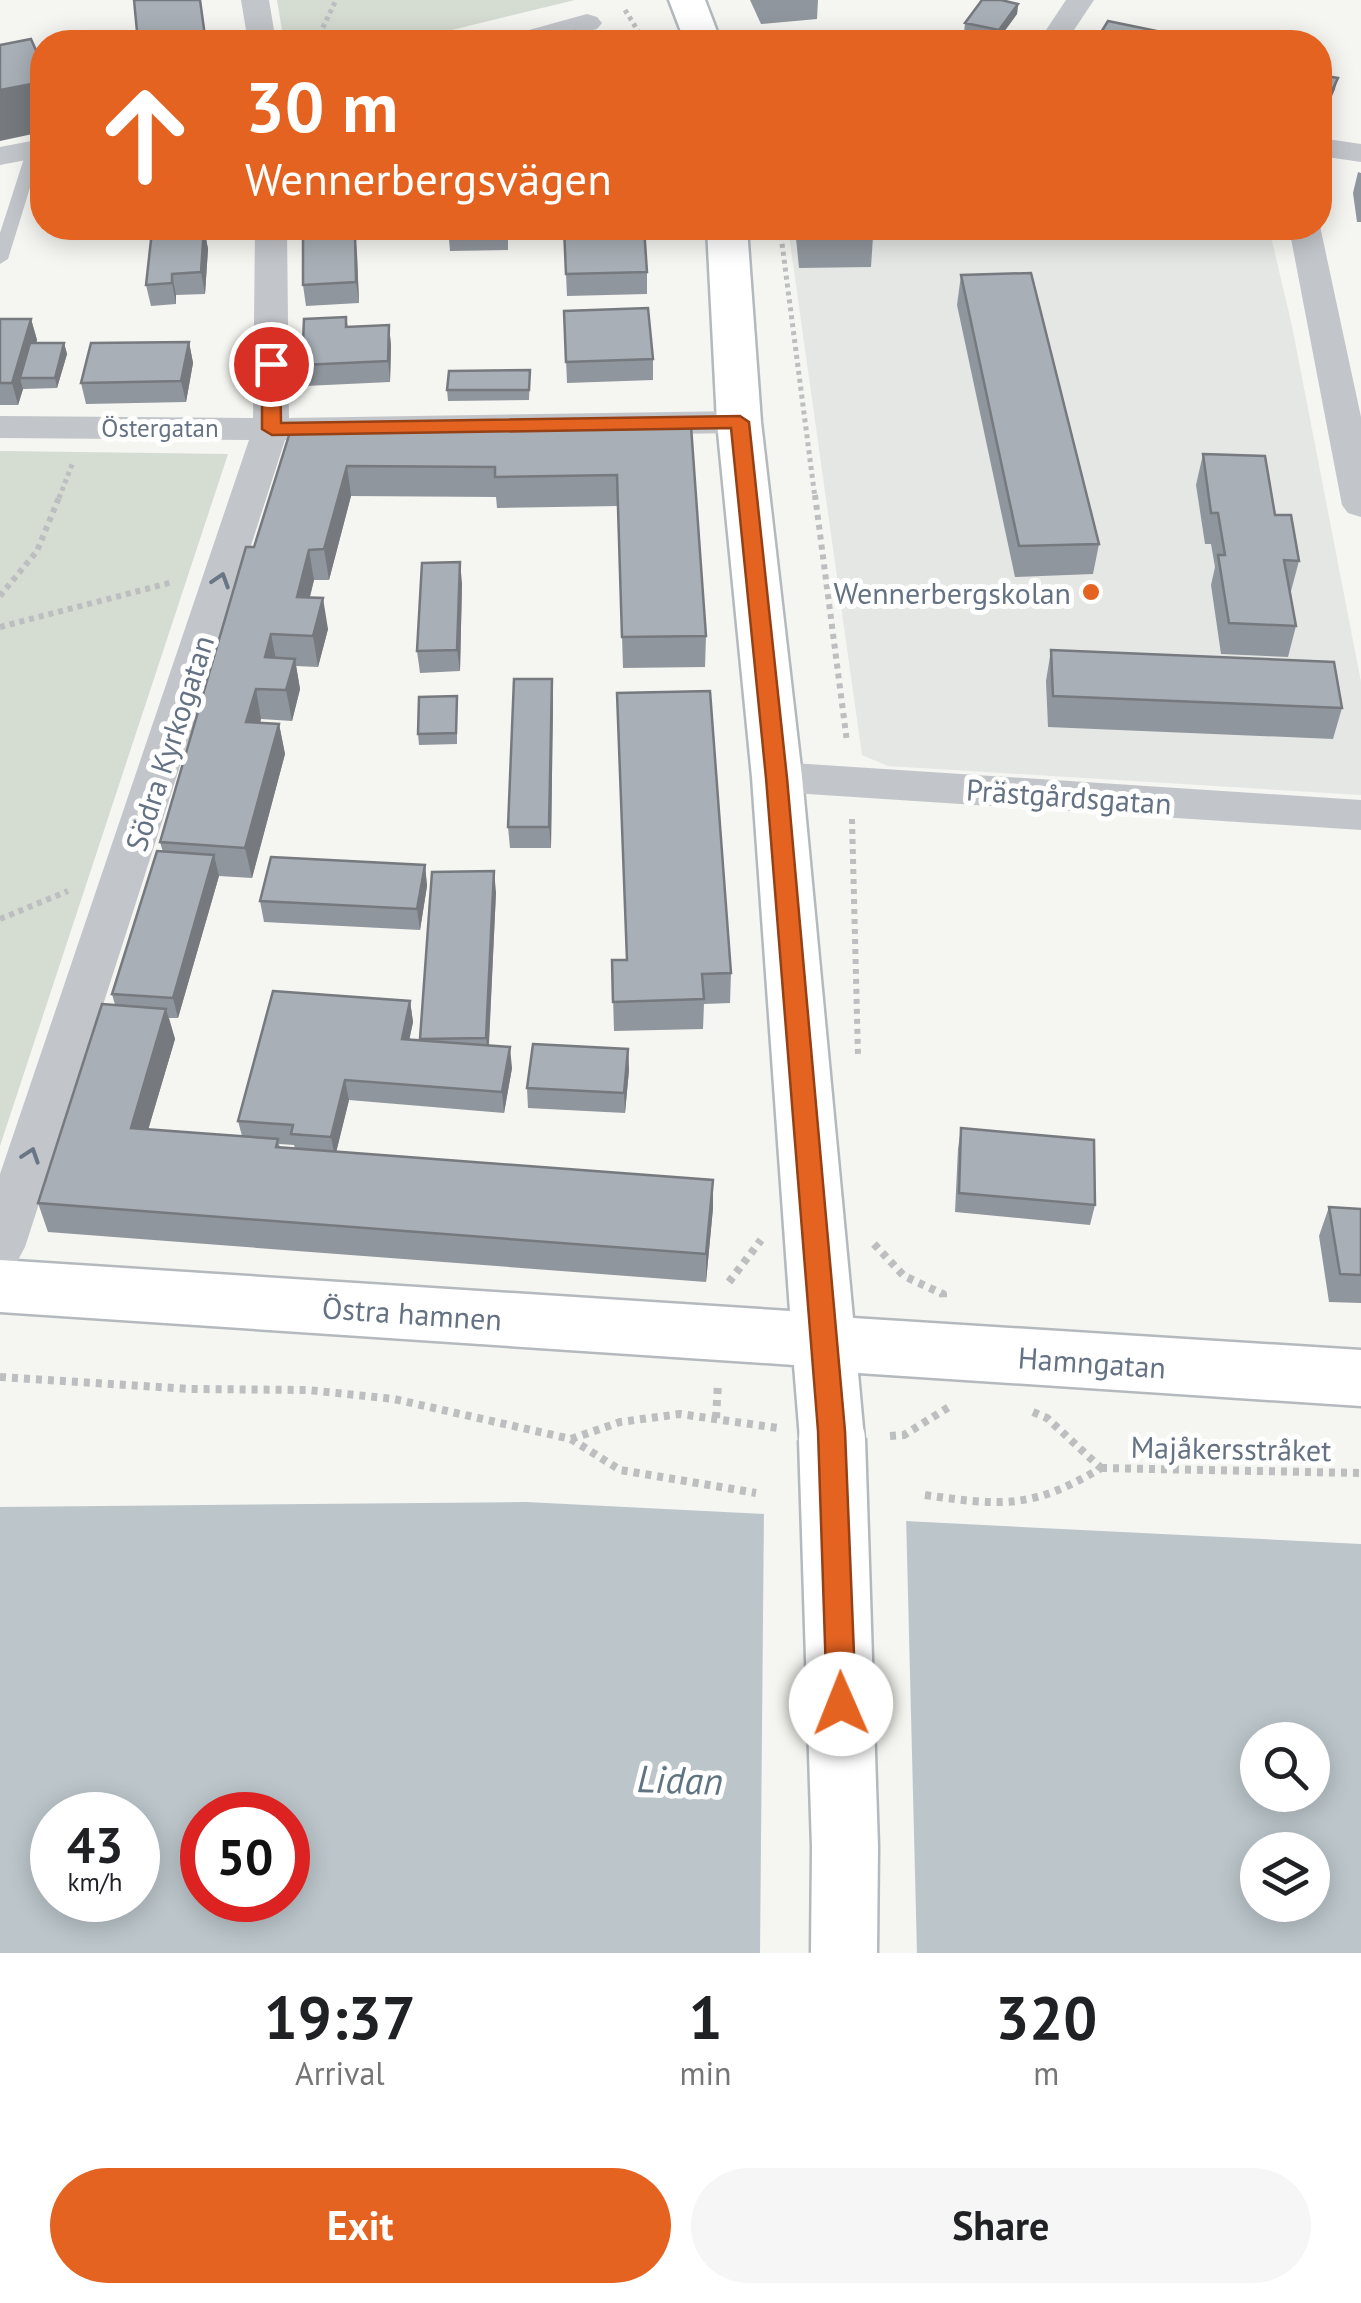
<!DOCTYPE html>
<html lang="en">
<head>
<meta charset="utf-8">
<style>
	body { margin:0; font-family:"PT Sans",sans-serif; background:#f6f6f6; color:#202124; height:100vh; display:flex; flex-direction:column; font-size:38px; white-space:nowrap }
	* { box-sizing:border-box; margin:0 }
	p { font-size:32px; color:#757577 }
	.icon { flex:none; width:55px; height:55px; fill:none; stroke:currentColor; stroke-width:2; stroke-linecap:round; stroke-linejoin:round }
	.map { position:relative; height:1953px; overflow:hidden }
	.panel { display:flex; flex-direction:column; background:#fff; flex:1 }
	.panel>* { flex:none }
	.guide { position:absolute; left:30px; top:30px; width:1302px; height:210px; border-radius:40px; box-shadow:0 5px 25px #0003; background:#e56321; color:#fff; overflow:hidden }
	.controls { position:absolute; left:1240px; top:1722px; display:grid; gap:20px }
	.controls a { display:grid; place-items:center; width:90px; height:90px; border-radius:50%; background:#fff; box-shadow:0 5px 25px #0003; font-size:50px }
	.speed { position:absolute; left:30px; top:1792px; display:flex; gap:20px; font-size:50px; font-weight:700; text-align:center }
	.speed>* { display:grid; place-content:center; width:130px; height:130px; border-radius:50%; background:#fff; box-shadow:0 5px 25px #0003; line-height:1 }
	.speed small { font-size:25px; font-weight:400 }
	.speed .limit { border:15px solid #d22; background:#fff; color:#111 }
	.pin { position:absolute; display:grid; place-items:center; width:85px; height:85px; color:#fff; margin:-42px; border:5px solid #fff; border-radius:50%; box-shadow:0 2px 10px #0007 }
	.me { position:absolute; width:110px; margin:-55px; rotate:359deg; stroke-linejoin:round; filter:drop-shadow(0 0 8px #0008) }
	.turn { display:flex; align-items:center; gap:35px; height:210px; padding:0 50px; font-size:45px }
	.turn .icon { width:130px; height:130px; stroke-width:2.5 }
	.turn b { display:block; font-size:70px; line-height:85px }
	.eta { display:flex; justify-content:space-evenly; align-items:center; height:170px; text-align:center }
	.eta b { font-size:60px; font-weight:700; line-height:70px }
	.primary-button { display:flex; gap:20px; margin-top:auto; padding:20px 50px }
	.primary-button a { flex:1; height:115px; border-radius:60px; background:#e56321; color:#fff; font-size:40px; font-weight:700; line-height:115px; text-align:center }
	.primary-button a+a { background:#f6f6f6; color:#202124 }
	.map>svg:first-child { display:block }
</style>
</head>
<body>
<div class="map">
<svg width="1361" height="1953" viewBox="0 0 1361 1953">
	<rect width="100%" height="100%" fill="#f5f5f1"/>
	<path fill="#e5e7e5" d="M788,228H1269L1292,326L1361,682V795L888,766L862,755Z"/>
	<path fill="#d5dcd2" d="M277,0H575L403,42H284Z
		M0,451L228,454L0,1146Z"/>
	<path fill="#bbc5ca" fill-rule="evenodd" d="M526,1502L1361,1544V1953H0V1507ZM1258,1740H1312V1795H1258ZM52,1815H138V1900H52ZM202,1815H288V1900H202ZM1258,1850H1312V1905H1258Z"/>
	<path fill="#f5f5f1" d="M764,1506L906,1514L917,1953H760Z"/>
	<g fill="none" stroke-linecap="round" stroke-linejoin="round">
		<defs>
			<path id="secondary" d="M669,0H705L721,42H685Z
				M707,228H747L761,422L802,777L853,1318L1361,1350V1406L858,1373L864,1439L855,1459L832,1468L809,1459L800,1439L794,1365L0,1312V1260L790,1311L752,777L717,422Z"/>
		</defs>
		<use href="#secondary" stroke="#b4b9be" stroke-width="5"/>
		<path stroke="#bcbec0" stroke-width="5" stroke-dasharray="4 4" stroke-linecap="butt" d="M625,10L645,42
			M623,34L655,33
			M316,42L336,0
			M780,228L815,498
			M59,498L73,462"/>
		<path stroke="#bcbec0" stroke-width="6" stroke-dasharray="5 5" stroke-linecap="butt" d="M815,495L847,742
			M0,596L37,551L60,495
			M0,627L173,582
			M852,819L858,1056
			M0,919L68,891"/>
		<path stroke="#bcbec0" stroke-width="8" stroke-dasharray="6 6" stroke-linecap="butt" d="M874,1244L904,1276L943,1294V1300
			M729,1282L761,1240
			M0,1377L190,1389L308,1390L394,1399L571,1439L620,1470L756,1493
			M1033,1412L1047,1418L1101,1468
			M716,1418L718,1383
			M890,1436L904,1435L949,1407
			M571,1439L620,1422L680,1414L778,1428
			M1101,1468L1361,1473
			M925,1495C1002,1506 1032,1509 1101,1468"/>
		<path fill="#c2c5c9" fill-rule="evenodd" d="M28,146L42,149L8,259L0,264V233Z"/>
		<path fill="#c2c5c9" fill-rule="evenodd" d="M241,0H269L276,42H248Z
			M1066,0H1094L1066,42H1038Z
			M587,14L597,17L602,23L597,29L549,42H502L507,36Z
			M1320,138L1361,144V162L1320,156Z
			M42,139V157L0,165V147Z
			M1320,226L1361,417V517L1348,513L1342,505L1289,228Z
			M255,228H287L289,418L739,411L752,414L757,422L752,430L739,433L285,440L25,1247L17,1262L0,1268V1174L249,440L0,438V416L253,418Z
			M777,762L1361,800V830L777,792L762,787L756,777L762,767Z"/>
		<use href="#secondary" fill="#fff" fill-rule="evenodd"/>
		<defs>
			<path id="secondary-bridge" d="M832,1439L845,1847L844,1953"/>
		</defs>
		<use href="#secondary-bridge" stroke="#b4b9be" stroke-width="71" stroke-linecap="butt"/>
		<use href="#secondary-bridge" stroke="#fff" stroke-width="66"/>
	</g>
	<path fill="#90969d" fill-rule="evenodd" d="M750,0H818L817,19L761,24Z
		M1018,4L1017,14L998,40L964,33L965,23Z
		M1320,75L1335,89L1325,112L1320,111Z
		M1358,172L1361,173V222H1357L1353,193Z
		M204,228L208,249L205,294L176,295V304L151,306L146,285Z
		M307,228H346L307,230Z
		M448,228H508V250L450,251Z
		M564,228L647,272V294L567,296Z
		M795,228H872L873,237L871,267L799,268Z
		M357,254L359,303L306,306L303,285Z
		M961,275L1099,544L1093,574L1015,577L957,305Z
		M564,311L653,359V380L567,383Z
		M346,317L348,327L389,325L391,346L390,382L305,386L302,365Z
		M0,319H31L37,340L36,343H64L67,354L57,388L23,389L18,405H0Z
		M189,342L193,363L186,402L86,404L81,383Z
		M530,370L529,400L448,401L447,390Z
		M691,426L706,636L705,667L623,668L618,506L497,508L496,497L351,496L329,580H314L310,597L328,629L318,667L296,666L300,689L292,721L261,719L260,723L279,724L285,754L252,878L219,876L178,1018H169L175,1039L148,1130L242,1136L238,1121L410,1001L413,1022L409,1040L420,1041L432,872L496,892L489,1046L512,1068L504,1113L349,1100L336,1152L713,1208L706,1282L48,1232L38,1203L115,1005L112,994L163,852L160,842L291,429ZM279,1144L294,1145L295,1149L280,1148Z
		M1203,454L1275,515L1299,561L1291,591H1290L1296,626L1288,657L1221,654L1211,585L1215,567L1211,544H1205L1196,485Z
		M462,583L460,671L420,673L417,651Z
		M1051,650L1342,708L1333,739L1048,727L1046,681Z
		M457,696V744L419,745L418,734Z
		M553,700L551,848H510L508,827Z
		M425,865L427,886L420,930L264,922L260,901Z
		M612,960L731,973L730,1003L704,1004L703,1029L614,1031Z
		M628,1049L629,1070L625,1113L528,1108L527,1088Z
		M961,1128L1095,1205L1090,1225L955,1212L958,1149Z
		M1329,1207L1361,1209V1303L1329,1302L1319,1236Z"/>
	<path fill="#767a7f" d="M200,0L207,42H144Z
		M1018,4L1017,14L998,40L999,30Z
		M1338,78L1335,89L1325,112L1327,101Z
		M42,82V132L0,141V90Z
		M204,228L208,249L205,294L201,272Z
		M355,233L357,254L359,303L356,282Z
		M172,274L176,295V304L172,283Z
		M31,319L37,340L26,378H20L23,389L18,405L12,383Z
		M389,325L391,346L390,382L388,361Z
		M189,342L193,363L186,402L181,381Z
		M64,343L67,354L57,388L55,378Z
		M347,466L351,496L329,580L324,549Z
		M309,550L314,580L302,627L297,597Z
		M460,562L462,583L460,671L457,650Z
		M323,598L328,629L318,667L313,636Z
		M271,634L277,665L265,657Z
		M295,659L300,689L292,721L286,690Z
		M552,679L553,700L551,848L549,827Z
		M256,689L261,719L252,753L246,722Z
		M279,724L285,754L252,878L245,848Z
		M214,855L219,876L178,1018L173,998Z
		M425,865L427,886L420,930L417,909Z
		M494,871L496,892L488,1058L486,1038Z
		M410,1001L413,1022L405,1060L402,1039Z
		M166,1009L175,1039L140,1157L131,1128Z
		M510,1047L512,1068L504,1113L502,1092Z
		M628,1049L629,1070L625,1113L624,1093Z
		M345,1080L349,1100L335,1157L331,1137Z
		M713,1180V1208L706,1282V1254Z"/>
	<path fill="#a8afb6" stroke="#767a7f" stroke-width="2.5" d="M134,0H200L205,36L138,42Z
		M982,0H1001L1018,4L999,30L965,23Z
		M1108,21L1210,42H1095Z
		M575,31L585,42H524Z
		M31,39L42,64V82L0,90V45Z
		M1320,75L1338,78L1327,101L1320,100Z
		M204,228L201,272L172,274V283L146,285L152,231Z
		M448,228H507L506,229L448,230Z
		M564,228H644L647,272L566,274Z
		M799,228H872L873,237L801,238Z
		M355,233L356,282L303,285V236Z
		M1031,273L1099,544L1019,546L961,275Z
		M648,308L653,359L566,362L564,311Z
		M346,317V327L389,325L388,361L302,365L304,319Z
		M0,319H31L12,383H0Z
		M189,342L181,381L81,383L91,343Z
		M30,343H64L55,378H20Z
		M530,370L529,390H447L449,371Z
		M691,426L706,636L622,637L617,475L495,477V467L347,466L324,549L309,550L297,597L323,598L313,636L271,634L265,657L295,659L286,690L256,689L246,722L279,724L245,848L160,842L246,547H254L291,429Z
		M1203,454L1265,456L1275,515H1291L1299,561L1284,560L1296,626L1229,623L1218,555H1225L1218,513H1211Z
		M460,562L457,650L417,651L422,563Z
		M1051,650L1334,662L1342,708L1053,696Z
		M514,679H552L549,827H508Z
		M710,691L731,973L702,974L704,999L613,1002L612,960H627L617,693Z
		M457,696L456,733L418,734L419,697Z
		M157,851L214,855L173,998L112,994Z
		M271,857L425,865L417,909L260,901Z
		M494,871L486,1038L420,1039L432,872Z
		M273,991L410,1001L402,1039L510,1047L502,1092L345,1080L331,1137L291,1134L293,1125L238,1121Z
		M102,1004L166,1009L131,1128L278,1139L276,1147L713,1180L706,1254L38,1203Z
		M533,1044L628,1049L624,1093L527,1088Z
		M961,1128L1094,1140L1095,1205L959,1193Z
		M1329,1207L1361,1209V1275L1340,1274Z"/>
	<defs><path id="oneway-chevron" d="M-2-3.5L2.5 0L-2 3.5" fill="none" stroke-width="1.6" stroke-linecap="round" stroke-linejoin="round" transform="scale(2.5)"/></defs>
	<g stroke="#697686">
		<use href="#oneway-chevron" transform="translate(221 580) rotate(-72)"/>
		<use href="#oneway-chevron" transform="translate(31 1155) rotate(-71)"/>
	</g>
	<path fill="#e56321" stroke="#954015" stroke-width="2.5" d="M271,358L280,364L281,423L740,416L749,422L787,778L845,1431L856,1704L851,1713L841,1717L831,1713L827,1704L818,1431L766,778L731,428L272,435L262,429V364Z"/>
	<circle fill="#e56321" stroke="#fff" stroke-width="4" cx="1091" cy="592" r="10"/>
	<g text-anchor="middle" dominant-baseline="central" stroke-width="10" stroke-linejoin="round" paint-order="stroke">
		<g font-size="25" fill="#647283" stroke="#fff">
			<text x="160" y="428">Östergatan</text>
		</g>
		<g font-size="30" fill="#647283" stroke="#fff" text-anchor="end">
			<text x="1071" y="592">Wennerbergskolan</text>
		</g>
		<g font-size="30" fill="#647283" stroke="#fff">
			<text transform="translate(169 743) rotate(-72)">Södra Kyrkogatan</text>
			<text transform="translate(1069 796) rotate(4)">Prästgårdsgatan</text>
			<text transform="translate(412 1313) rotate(4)">Östra hamnen</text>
			<text transform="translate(1092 1362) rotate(4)">Hamngatan</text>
			<text transform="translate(1231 1448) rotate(1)">Majåkersstråket</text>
		</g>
		<g font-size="38" font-style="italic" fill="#5f7480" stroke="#fff">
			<text transform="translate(680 1779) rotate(2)">Lidan</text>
		</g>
	</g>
</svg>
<div class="controls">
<a><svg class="icon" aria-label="search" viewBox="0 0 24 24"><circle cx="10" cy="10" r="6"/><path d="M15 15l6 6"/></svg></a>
<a><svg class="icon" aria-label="layers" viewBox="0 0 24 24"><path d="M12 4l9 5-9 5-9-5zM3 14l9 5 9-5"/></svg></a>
</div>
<div class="speed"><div>43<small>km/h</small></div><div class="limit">50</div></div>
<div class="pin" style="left:271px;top:364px;background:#d93025"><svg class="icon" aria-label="arrive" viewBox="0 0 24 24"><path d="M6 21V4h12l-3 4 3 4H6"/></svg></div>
<svg class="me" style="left:841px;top:1704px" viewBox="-20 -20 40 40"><circle r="19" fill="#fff"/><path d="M0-13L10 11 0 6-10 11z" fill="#e56321"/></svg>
<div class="guide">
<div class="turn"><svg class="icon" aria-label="ahead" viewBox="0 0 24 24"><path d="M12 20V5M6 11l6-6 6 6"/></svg><div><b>30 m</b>Wennerbergsvägen</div></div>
</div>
</div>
<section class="panel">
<div class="eta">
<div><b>19:37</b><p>Arrival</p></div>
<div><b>1</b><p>min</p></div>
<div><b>320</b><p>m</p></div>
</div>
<div class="primary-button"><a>Exit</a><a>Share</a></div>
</section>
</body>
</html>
